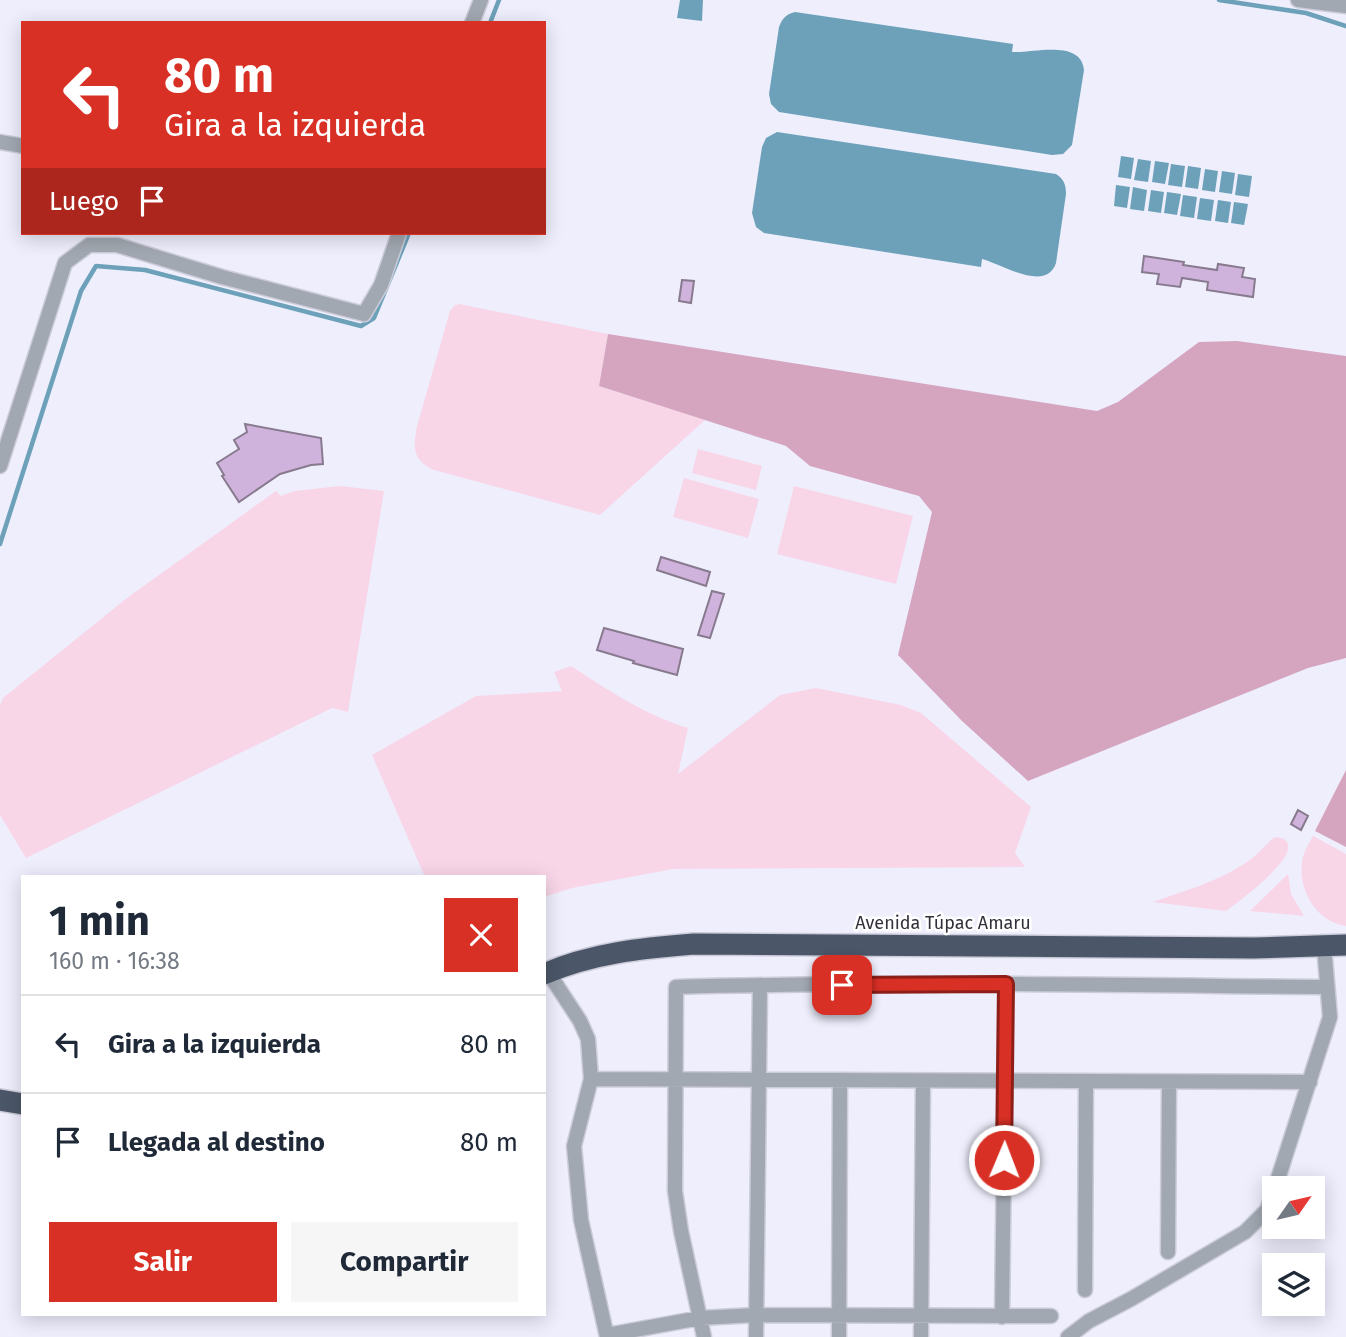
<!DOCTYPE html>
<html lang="es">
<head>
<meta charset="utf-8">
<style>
	body { margin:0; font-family:"Fira Sans",sans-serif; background:#f6f6f7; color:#1f2937; height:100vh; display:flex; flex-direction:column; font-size:26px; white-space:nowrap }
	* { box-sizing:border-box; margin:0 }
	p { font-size:23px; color:#747a83 }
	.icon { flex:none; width:38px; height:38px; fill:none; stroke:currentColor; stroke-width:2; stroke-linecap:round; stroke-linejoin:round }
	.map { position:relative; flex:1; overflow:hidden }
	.drawer { position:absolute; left:21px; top:875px; width:525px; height:441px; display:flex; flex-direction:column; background:#fff; border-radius:0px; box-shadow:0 4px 18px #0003 }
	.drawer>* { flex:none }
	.hud { position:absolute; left:21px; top:21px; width:525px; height:214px; border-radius:0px; box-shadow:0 4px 18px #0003; background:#d93025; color:#fff; overflow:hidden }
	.needle { width:46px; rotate:56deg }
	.tools { position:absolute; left:1262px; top:1176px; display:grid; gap:14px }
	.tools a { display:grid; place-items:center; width:63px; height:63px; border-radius:0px; background:#fff; box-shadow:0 4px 18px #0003; font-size:35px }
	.pin { position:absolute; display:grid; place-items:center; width:60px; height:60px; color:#fff; margin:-30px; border-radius:14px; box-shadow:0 4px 10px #0006 }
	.me { position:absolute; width:77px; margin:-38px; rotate:1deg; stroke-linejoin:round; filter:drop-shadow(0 0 5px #0008) }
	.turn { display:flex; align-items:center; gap:24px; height:147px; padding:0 28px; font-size:32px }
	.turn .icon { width:91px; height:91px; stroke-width:2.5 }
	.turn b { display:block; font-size:49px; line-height:60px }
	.then { display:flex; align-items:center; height:66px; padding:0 28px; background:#0003; gap:14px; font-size:26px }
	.round { display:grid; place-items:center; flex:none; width:74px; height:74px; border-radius:0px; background:#f6f6f7 }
	.summary { display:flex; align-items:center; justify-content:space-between; height:119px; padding:0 28px }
	h1 { font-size:42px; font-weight:700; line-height:52px }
	.action { display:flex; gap:14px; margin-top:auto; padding:14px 28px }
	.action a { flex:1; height:80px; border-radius:0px; background:#d93025; color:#fff; font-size:28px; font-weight:700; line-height:80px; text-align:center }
	.action a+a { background:#f6f6f7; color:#1f2937 }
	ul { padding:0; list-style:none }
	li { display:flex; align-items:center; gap:21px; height:98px; padding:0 28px; border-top:2px solid #e0e1e3 }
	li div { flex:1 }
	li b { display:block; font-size:26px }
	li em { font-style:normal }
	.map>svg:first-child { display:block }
</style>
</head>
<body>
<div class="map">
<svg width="1346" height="1337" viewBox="0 0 1346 1337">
	<rect width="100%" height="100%" fill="#eeeefd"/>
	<path fill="#f8d6e8" d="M459,304L608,334L599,386L705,420L600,515L434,470C412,460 413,447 417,426L450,311L455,305Z
		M698,449L762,466L756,490L692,473Z
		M684,478L759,499L748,538L673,517Z
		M340,486L384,491L348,712L332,708L26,858L0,815V705L3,698L127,598L276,491L281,496L294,491Z
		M794,486L913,516L896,584L777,554Z
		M571,666C608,690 645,715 688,728L678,774L780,695L816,688L901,705L921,713L1031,807L1015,853L1025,867L673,869L572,888L544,897V877H425L372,755L476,696L562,691L554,672Z
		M1313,836L1346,854V926C1317,922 1298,891 1302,862C1303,853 1308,845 1313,836Z
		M1277,837L1284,839C1287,842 1289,843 1288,849C1286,866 1241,900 1226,911L1153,902C1183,891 1217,882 1244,864C1255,857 1264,847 1273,838Z
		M1288,874L1291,894L1304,916L1250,911Z"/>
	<path fill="#d5a5c0" d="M608,334L1097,411L1118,402L1199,342L1237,341L1346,356V658L1308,668L1028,781L962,721L898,655L932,512L919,496L810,466L786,446L599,386Z
		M1346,770V847L1315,831Z"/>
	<path fill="#6da1b9" d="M680,0H703L702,21L677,18Z
		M795,12L1013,44L1012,52C1034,53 1081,39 1084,70L1072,145L1063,154L1052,155L779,112L771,104L769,94L779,27C782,19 786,14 795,12Z
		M777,132L1056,174C1064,179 1066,185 1066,194L1056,263C1046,293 1002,264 982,259L981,267L764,233L756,227L752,213L762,147L766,138Z
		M1121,156L1134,158L1131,179L1118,177Z
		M1138,159L1151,161L1148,182L1134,180Z
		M1155,161L1169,163L1165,184L1152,182Z
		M1171,164L1185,166L1182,187L1168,185Z
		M1188,166L1201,168L1198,189L1185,187Z
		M1205,169L1218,171L1215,192L1202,190Z
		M1222,171L1235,173L1232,194L1219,192Z
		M1238,174L1252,176L1249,197L1235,195Z
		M1116,185L1130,187L1127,208L1114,206Z
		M1133,187L1147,190L1144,211L1130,209Z
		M1151,190L1164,192L1161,213L1148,211Z
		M1167,192L1181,194L1177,215L1164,213Z
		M1183,195L1197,197L1194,218L1180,216Z
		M1200,198L1214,200L1211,221L1197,219Z
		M1218,200L1231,202L1228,223L1215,221Z
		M1234,202L1248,204L1244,225L1231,223Z"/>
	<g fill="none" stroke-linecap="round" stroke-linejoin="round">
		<path stroke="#6da1b9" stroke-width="4.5" d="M1219,0L1306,13L1346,26
			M490,23L499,0
			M0,544L81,291L96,266L145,270L361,326L374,318L409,233"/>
	</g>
	<path fill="#d0b3dd" stroke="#887a8e" stroke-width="2" d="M1144,256L1184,262L1183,265L1217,270L1218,264L1244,268L1242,277L1255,279L1253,297L1207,290L1208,282L1182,278L1180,287L1157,284L1159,274L1142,272Z
		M682,280L694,281L691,303L679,301Z
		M245,424L321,438L323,464L311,465L280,474L239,502L222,476L224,475L217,463L239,449L234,440L247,432Z
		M661,557L710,572L706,586L657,570Z
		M712,591L724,594L710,638L698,635Z
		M604,628L683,649L677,675L633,663L634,661L597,650Z
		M1298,810L1308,816L1301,830L1291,824Z"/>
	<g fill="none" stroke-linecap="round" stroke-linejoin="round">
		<defs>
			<path id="minor" d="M1298,0L1346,6
				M472,23L481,0
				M0,142L23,146
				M0,466L65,263L89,245H117L222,277L364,314L381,285L399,233
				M548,972L580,1021L588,1039L591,1079L574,1146L581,1220L607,1337
				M591,1079L1310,1082
				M1275,1188L1330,1017L1324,946
				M1168,1252L1169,1082
				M1085,1290L1086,1081
				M1002,1317L1006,984
				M607,1335L700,1318L756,1315L1051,1316
				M704,1337L681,1231L675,1191L676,987C893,981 1110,985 1327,987
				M756,1337L760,985
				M839,1337L840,1080
				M921,1337L923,1081
				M1068,1337L1089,1321L1131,1299L1245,1232L1267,1210L1274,1191"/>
			<path id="highway" d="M544,974C592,953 643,948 694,944L1254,948L1346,945
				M0,1100L23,1104"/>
		</defs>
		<use href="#minor" stroke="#ccccda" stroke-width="17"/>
		<use href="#highway" stroke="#ccccda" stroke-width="24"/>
		<use href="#minor" stroke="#a2a8b1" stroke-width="14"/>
		<use href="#highway" stroke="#4b5769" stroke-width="21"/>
	</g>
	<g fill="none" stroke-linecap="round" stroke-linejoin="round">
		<defs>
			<path id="route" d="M842,985L1006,984L1004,1160"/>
		</defs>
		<use href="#route" stroke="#8d1f18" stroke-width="18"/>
		<use href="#route" stroke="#d93025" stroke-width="12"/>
	</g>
	<g text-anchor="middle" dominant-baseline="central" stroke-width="5" stroke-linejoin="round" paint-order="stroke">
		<g font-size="18" fill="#32313b" stroke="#fff">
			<text x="943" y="923">Avenida Túpac Amaru</text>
		</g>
	</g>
</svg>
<div class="tools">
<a><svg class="needle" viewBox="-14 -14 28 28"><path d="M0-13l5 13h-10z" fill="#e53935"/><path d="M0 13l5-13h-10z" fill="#747a83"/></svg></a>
<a><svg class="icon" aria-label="layers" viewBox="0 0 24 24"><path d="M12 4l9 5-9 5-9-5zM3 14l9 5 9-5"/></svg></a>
</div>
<div class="pin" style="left:842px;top:985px;background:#d93025"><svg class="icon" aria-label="arrive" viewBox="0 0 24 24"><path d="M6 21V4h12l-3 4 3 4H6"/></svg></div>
<svg class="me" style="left:1004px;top:1160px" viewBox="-20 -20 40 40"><circle r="17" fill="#d93025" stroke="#fff" stroke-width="3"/><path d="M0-11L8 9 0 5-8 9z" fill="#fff"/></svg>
<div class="hud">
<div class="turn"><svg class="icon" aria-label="left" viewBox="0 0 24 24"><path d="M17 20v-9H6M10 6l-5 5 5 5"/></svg><div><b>80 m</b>Gira a la izquierda</div></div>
<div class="then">Luego<svg class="icon" aria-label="arrive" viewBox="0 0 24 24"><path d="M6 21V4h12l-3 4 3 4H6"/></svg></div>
</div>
<section class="drawer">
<div class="summary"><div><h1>1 min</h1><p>160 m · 16:38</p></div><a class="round" style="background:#d93025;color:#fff"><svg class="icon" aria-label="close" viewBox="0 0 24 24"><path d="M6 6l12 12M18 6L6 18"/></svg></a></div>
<ul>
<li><svg class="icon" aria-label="left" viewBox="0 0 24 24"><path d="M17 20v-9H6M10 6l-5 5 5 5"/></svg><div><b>Gira a la izquierda</b></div><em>80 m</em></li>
<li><svg class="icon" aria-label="arrive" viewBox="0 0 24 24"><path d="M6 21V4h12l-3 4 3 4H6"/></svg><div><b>Llegada al destino</b></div><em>80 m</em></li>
</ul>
<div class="action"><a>Salir</a><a>Compartir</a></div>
</section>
</div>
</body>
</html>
